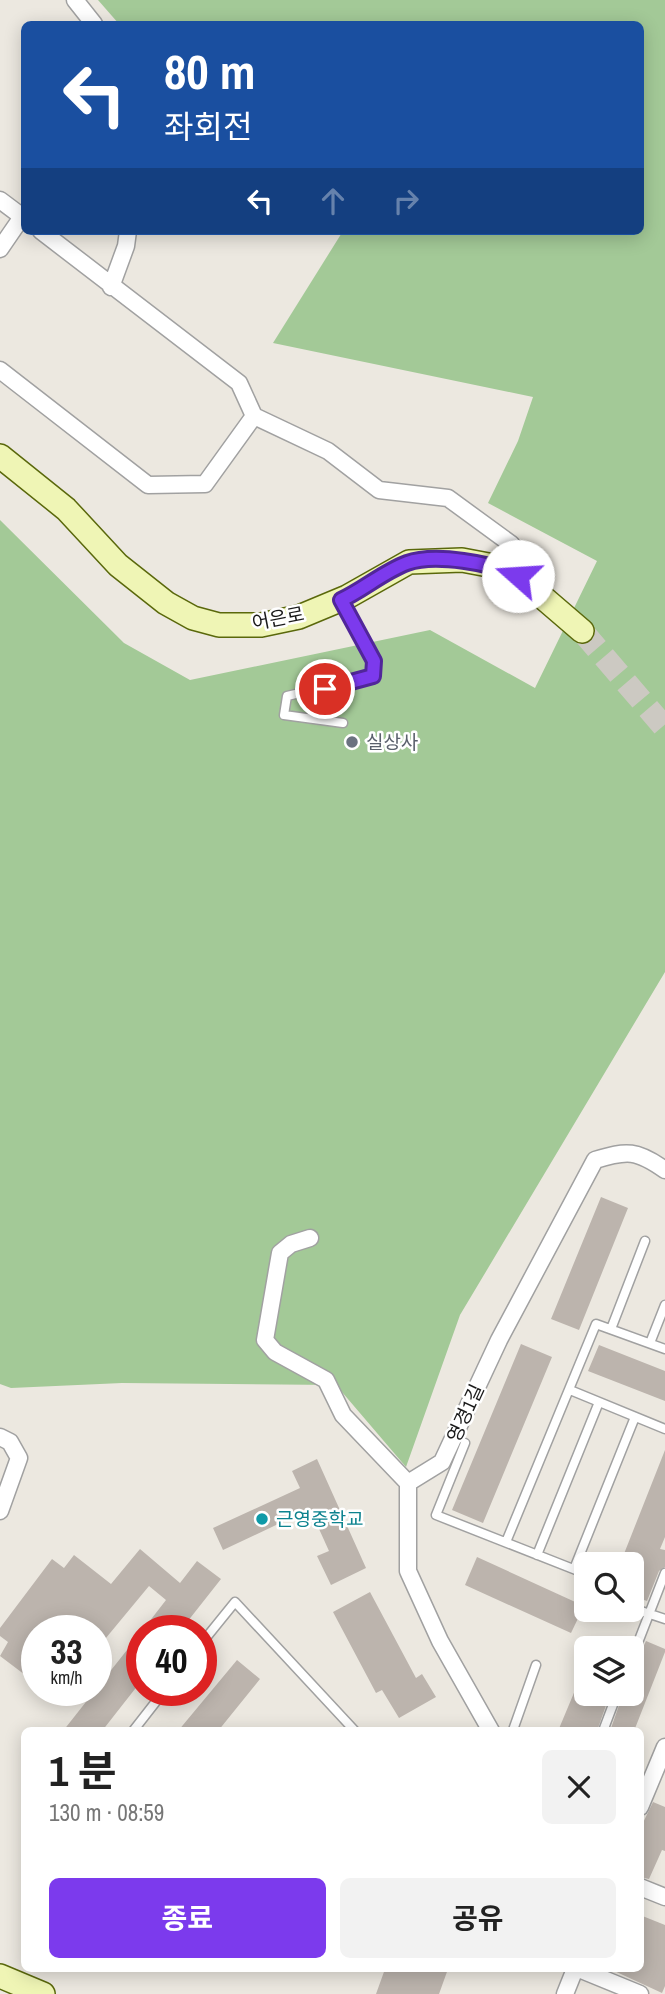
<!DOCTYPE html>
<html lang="ko">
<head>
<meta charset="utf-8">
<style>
	body { margin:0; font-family:"Archivo Narrow","Noto Sans KR",sans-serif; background:#f2f2f2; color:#222; height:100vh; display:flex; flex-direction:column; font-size:26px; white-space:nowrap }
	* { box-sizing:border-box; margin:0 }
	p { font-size:23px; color:#767676 }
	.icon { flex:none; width:38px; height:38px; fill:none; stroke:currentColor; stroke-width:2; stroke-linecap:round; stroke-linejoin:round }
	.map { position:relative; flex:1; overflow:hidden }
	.details { position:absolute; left:21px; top:1727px; width:623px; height:245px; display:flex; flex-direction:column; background:#fff; border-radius:10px; box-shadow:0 4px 18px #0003 }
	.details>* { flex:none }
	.top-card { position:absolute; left:21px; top:21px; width:623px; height:214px; border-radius:10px; box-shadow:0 4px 18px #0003; background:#1a4fa0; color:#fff; overflow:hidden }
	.controls { position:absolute; left:574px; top:1552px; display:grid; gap:14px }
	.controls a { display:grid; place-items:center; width:70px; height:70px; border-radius:10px; background:#fff; box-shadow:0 4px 18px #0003; font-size:35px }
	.speed { position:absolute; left:21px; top:1615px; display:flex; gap:14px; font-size:35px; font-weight:700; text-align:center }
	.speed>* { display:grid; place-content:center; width:91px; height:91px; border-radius:50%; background:#fff; box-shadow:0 4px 18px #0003; line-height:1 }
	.speed small { font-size:18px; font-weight:400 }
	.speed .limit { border:10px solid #d22; background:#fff; color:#111 }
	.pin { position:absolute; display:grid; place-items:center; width:60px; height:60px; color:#fff; margin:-30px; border:4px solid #fff; border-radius:50%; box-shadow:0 2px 7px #0007 }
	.me { position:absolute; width:77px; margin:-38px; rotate:289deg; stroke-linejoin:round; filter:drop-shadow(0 0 5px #0008) }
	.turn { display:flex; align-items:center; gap:24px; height:147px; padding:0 28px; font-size:32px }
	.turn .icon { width:91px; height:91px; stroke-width:2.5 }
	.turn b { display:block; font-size:49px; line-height:60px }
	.lanes { display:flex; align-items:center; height:66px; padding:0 28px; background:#0003; justify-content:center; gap:35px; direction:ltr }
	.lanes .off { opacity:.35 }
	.round { display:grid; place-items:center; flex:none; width:74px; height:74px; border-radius:10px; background:#f2f2f2 }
	.headline { display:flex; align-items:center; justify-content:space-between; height:119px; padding:0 28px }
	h1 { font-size:42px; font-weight:700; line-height:52px }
	.cta { display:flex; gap:14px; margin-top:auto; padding:14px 28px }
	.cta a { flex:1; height:80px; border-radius:10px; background:#7c3aed; color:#fff; font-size:28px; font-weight:700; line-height:80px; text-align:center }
	.cta a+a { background:#f2f2f2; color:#222 }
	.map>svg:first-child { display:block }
</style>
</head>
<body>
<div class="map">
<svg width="665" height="1994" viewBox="0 0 665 1994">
	<rect width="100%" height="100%" fill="#ece8e0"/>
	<path fill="#a3c997" d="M98,0H665V972L460,1315L406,1467L336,1385L122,1383L11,1388L0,1384V520L124,643L190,680L430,630L535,688L597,561L488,503L518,441L533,397L273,343L343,231H640V24H119Z"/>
	<path fill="#bcb4ad" d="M601,1197L628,1208L579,1330L551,1319Z
		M521,1344L552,1357L483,1523L452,1510Z
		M599,1345L665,1371V1401L588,1371Z
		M665,1450V1537L660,1549L665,1550V1567L659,1571L647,1601L632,1596V1564H620Z
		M317,1459L366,1568L331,1585L317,1556L329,1551L310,1509L223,1550L213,1528L300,1488L292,1471Z
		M140,1549L180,1583L197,1561L221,1579L180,1631H142L166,1600L149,1586L96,1650V1631H37V1684L0,1656L8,1642L0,1636V1628L52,1559L64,1568L74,1555L111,1584Z
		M477,1557L584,1606L571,1633L465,1585Z
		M370,1592L416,1678L422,1674L436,1697L399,1718L382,1690L376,1693L333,1612Z
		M142,1631V1680L102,1731H63Z
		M646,1641L665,1649V1652L634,1731H610L623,1694H632V1670Z
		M237,1660L260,1679L218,1731H178Z
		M586,1664V1694H610L597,1731H558Z
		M653,1802L665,1807V1851L662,1850L649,1879L640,1877V1829Z
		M640,1915L665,1925V1986L662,1993L610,1969H640Z
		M385,1969H448L439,1994H376Z"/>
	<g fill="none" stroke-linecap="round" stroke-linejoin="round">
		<path stroke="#ccc9c2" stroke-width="23" stroke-dasharray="23 11" stroke-linecap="butt" d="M582,631L665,728"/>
		<defs>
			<path id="lane" d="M342,603L374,661L373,676L287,696L284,715L343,723
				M611,1329L645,1241
				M650,1343L665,1305
				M570,1390L665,1429
				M465,1443L436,1515L586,1574
				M506,1542L596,1324L665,1349
				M537,1555L599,1402
				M574,1569L635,1417
				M632,1608L665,1619
				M201,1644L235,1602L355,1731
				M632,1658L665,1573
				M133,1731L165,1690
				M516,1731L513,1730L536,1665
				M603,1731L617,1694"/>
			<path id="street" d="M75,0L94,24
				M0,200L24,218
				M41,231L239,383L254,416L328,451L379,490L448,498L511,544L517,552L518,576
				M0,249L24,214
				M111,287L126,246L128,231
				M0,370L148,485L205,484L254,416
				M310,1238L291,1244L280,1253L265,1340L275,1352L326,1380L343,1415L408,1483
				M0,1437L10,1442L19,1458L0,1511
				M491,1731L440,1641L408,1571V1483L442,1462L499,1340L595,1160C627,1150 637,1150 665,1170
				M640,1807L665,1747
				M640,1887L665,1897
				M579,1969L640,1994
				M565,1994L575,1969"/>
			<path id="secondary" d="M0,456L66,509L118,565L166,603L193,618L219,625H261L299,617L347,597L409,562L462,560L499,567L518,576L582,631
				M0,1976L43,1994"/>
		</defs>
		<use href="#lane" stroke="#a1a1a1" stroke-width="11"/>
		<use href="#street" stroke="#a1a1a1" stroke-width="19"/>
		<use href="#secondary" stroke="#5a680b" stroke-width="26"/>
		<use href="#lane" stroke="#fff" stroke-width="8"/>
		<use href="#street" stroke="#fff" stroke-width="16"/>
		<use href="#secondary" stroke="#eff5b5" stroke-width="23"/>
	</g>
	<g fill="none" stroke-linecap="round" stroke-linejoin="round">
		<defs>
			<path id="route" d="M325,689L373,676L374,661L341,600C363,590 383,572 407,563C435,553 492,563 518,576"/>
		</defs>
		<use href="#route" stroke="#51269a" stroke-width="18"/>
		<use href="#route" stroke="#7c3aed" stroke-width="12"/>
	</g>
	<circle fill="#6b7280" stroke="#fff" stroke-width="2.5" cx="352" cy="742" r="7"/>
	<circle fill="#0f9aa8" stroke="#fff" stroke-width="2.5" cx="262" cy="1519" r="7"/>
	<g text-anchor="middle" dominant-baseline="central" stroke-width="5" stroke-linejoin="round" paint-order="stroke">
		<g font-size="19" fill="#1a1a1a" stroke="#fff">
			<text transform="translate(278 618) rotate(-11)">어은로</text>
			<text transform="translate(465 1413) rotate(-65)">영경1길</text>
		</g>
		<g font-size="19" fill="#5b616d" stroke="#fff" text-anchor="start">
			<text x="366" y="742">실상사</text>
		</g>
		<g font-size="19" fill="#0d838f" stroke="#fff" text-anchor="start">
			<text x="276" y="1519">근영중학교</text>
		</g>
	</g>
</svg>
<div class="controls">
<a><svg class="icon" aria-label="search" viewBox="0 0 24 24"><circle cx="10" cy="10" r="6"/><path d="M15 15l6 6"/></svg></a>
<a><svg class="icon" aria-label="layers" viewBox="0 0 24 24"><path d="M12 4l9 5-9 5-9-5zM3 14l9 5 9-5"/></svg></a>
</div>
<div class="speed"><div>33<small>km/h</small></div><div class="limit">40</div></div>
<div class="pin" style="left:325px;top:689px;background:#d93025"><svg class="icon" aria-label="arrive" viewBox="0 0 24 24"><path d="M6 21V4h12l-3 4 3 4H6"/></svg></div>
<svg class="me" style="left:518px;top:576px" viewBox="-20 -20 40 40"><circle r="19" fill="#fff"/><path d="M0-13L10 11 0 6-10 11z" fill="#7c3aed"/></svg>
<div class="top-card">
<div class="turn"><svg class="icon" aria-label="left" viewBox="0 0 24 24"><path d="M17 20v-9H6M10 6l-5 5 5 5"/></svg><div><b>80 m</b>좌회전</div></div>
<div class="lanes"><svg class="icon" aria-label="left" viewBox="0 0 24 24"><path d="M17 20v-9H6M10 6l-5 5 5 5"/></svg><svg class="icon off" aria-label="ahead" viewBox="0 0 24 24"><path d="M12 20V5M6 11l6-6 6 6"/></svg><svg class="icon off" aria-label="right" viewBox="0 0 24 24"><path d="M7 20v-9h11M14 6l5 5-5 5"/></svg></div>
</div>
<section class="details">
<div class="headline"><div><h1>1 분</h1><p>130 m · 08:59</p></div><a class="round"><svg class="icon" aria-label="close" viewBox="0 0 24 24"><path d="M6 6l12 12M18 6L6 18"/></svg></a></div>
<div class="cta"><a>종료</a><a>공유</a></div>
</section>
</div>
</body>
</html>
